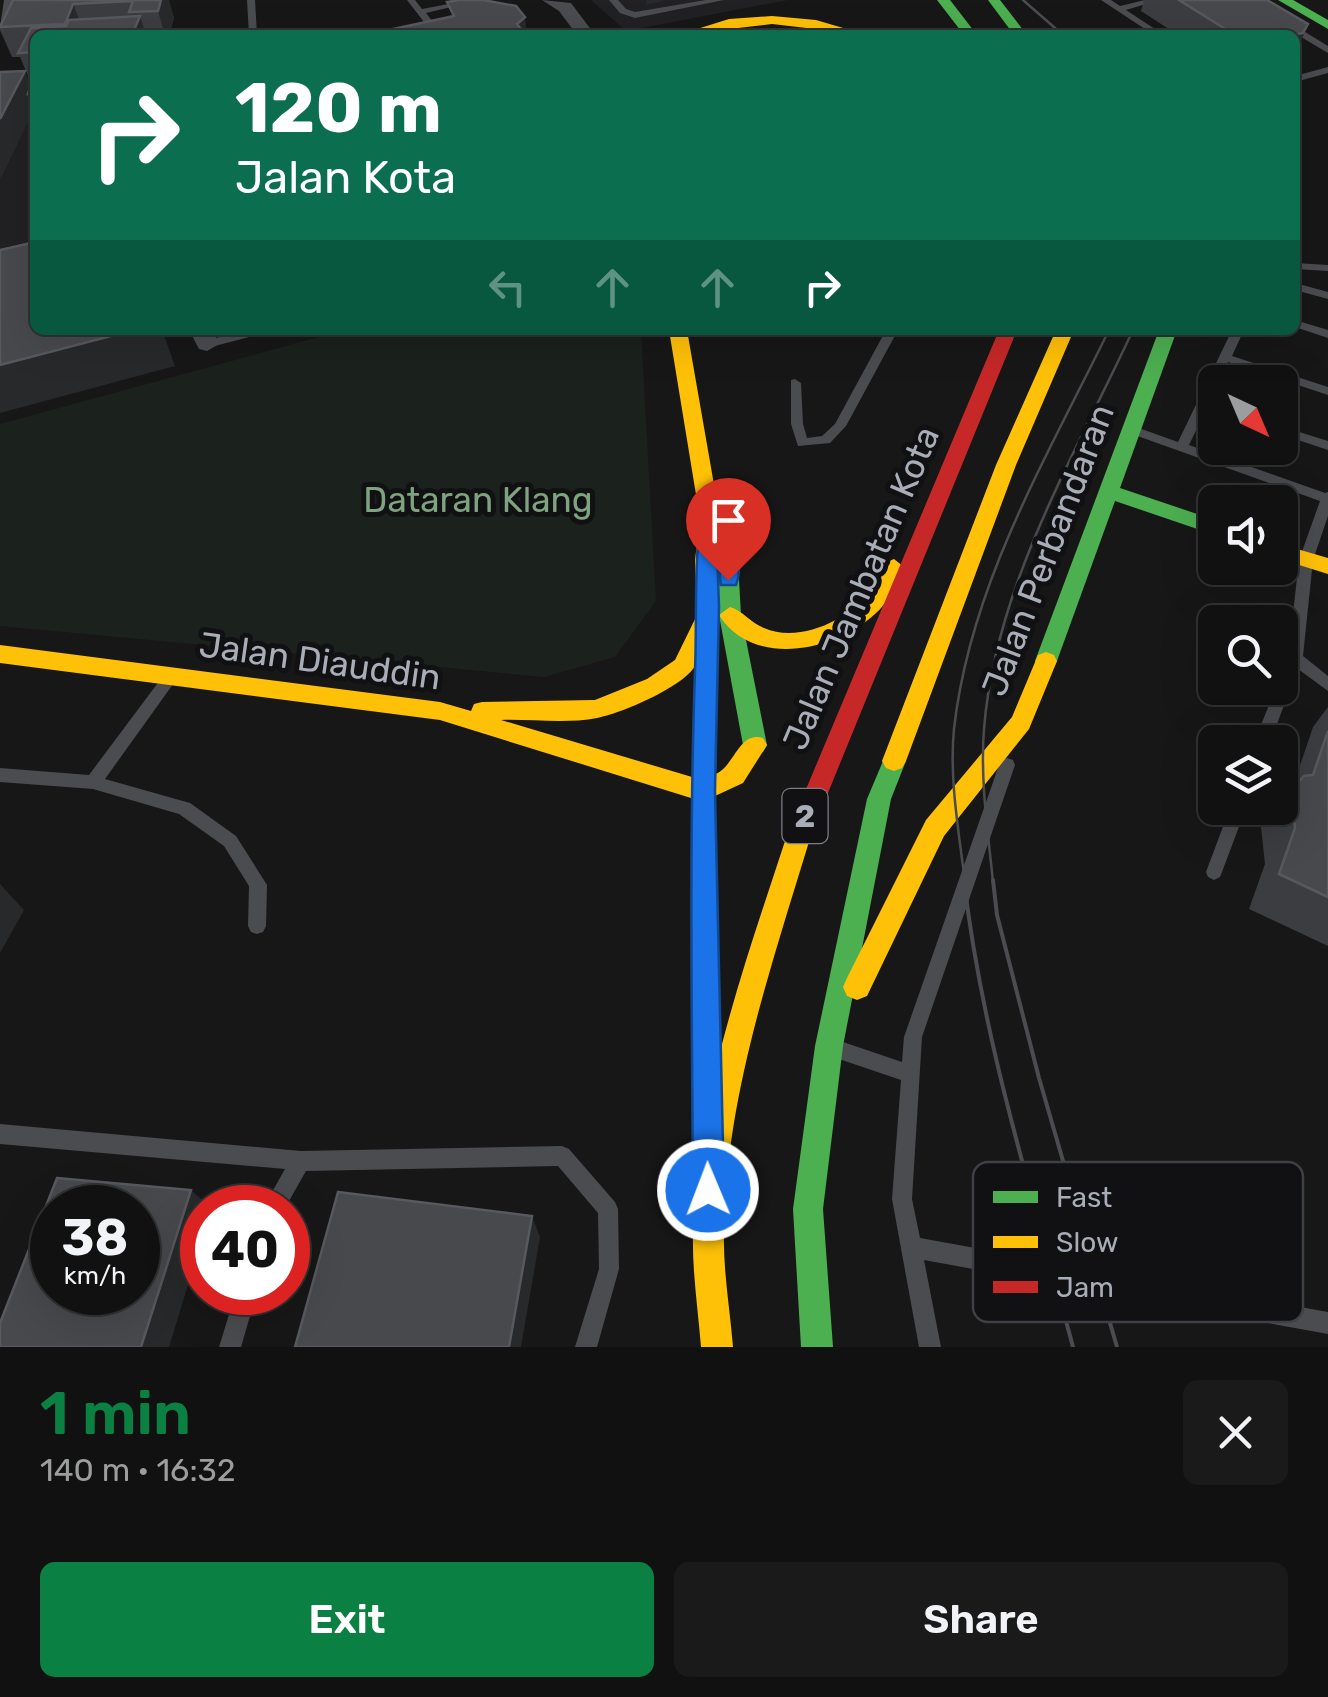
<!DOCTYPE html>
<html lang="en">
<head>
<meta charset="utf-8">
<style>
	body { margin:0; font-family:Rubik,sans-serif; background:#1a1a1a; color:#f1f3f6; height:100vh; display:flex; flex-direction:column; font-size:38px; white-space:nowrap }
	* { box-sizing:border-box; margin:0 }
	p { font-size:32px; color:#9c9d9f }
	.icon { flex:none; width:55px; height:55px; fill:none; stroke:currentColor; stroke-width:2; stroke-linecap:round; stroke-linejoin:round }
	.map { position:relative; height:1347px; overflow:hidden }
	.panel { display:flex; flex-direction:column; background:#111; flex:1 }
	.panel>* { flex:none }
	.guide { position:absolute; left:30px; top:30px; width:1270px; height:305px; border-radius:15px; box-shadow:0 10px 40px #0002,0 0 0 2px #303131; background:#0b6e4f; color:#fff; overflow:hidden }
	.needle { width:65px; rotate:136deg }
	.tools { position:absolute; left:1198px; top:365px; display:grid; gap:20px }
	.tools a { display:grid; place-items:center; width:100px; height:100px; border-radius:15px; background:#111; box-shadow:0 10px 40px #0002,0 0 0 2px #303131; font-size:50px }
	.speed { position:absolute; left:30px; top:1185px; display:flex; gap:20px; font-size:50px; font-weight:700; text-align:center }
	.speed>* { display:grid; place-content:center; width:130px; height:130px; border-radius:50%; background:#111; box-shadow:0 10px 40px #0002,0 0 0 2px #303131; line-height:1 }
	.speed small { font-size:25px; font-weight:400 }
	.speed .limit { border:15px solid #d22; background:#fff; color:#111 }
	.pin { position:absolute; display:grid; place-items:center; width:85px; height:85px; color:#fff; margin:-102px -42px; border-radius:50% 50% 50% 0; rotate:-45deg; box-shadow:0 0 10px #0007 }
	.pin .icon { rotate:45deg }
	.me { position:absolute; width:110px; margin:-55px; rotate:359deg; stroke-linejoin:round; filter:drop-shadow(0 0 8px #0008) }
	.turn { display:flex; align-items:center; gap:35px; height:210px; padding:0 40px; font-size:45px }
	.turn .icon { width:130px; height:130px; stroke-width:2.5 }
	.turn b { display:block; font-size:70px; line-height:85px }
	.lanes { display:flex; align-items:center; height:95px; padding:0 40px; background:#0003; justify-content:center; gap:50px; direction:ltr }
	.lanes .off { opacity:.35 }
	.round { display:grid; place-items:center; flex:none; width:105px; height:105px; border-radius:15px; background:#1a1a1a }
	.summary { display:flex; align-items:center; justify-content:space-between; height:170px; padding:0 40px }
	h1 { font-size:60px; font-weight:600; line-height:75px; color:#0b8043 }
	.primary-button { display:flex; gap:20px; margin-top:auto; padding:20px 40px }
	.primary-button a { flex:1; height:115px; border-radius:15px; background:#0b8043; color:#fff; font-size:40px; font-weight:600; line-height:115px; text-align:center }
	.primary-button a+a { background:#1a1a1a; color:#f1f3f6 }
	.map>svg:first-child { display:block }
</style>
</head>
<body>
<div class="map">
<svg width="1328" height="1347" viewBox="0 0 1328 1347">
	<rect width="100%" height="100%" fill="#171717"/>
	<path fill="#212124" d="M591,0H788L626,31Z
		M35,98V254L0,262V100Z"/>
	<path fill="#1b211c" d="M345,330H641L656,601L615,657L544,677L0,626V424Z"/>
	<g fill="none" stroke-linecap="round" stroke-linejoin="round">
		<path fill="#4b4c50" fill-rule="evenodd" d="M247,0H255L257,35H249Z
			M407,0H415L422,9L464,1L468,3L426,13L443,35H434Z
			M609,0H618L626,9L635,12L706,0H724L635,18L620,13Z
			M1101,0H1111L1120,6L1145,0H1159L1126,10L1164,35H1154Z
			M1286,24H1292L1328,46V53L1286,28Z
			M1328,67V73L1295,82V76Z
			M1295,263L1328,265V271L1295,269Z
			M1295,283L1328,292V299L1295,290Z
			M1295,320L1328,330V338L1295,327Z
			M250,330H270L268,332L207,348L201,344L203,341Z
			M886,330H898L846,426L830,443L798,446L791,424V380L795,379L801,383L803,424L807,438L822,436L835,424Z
			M1232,330H1244L1232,356L1328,387V395L1228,362L1219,382H1215V391L1189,445L1325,493L1328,492V516L1313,560L1303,656L1328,676V691L1298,669L1270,742H1254L1276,688H1280V677L1288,658L1299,560L1320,501L1129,433L1127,430L1133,426L1178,442Z
			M1280,426L1328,441V450L1280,434Z
			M171,670L176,672L179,676L176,680L105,779L190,803L236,836L267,885L266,926L263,932L257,934L251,932L248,926L249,886L224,846L179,814L93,789L0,782V768L89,775L166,672Z
			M1007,758L1013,760L1015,765L922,1037L912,1199L920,1238L1328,1312V1334L924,1260L941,1347H919L892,1199L901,1080L836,1058L834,1051L836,1044L843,1042L902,1062L904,1037L999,765L1001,760Z
			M1230,808H1246L1222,872L1220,877L1214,880L1208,877L1206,872Z
			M0,1124L301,1151L562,1146L569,1149L615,1202L618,1209L619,1269L597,1347H575L599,1269L598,1213L558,1166L306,1171L285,1208H263L285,1169L0,1144Z
			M236,1292H257L241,1347H219Z"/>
		<path fill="#4b4c50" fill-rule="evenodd" d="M4,0H20L6,26L0,27Z
			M542,0L571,3L595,35H577L559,11Z
			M189,330H213L219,344L207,351L199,349Z"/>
		<path fill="#4caf50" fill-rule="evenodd" d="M937,0H950L977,35H964Z
			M988,0H1000L1027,35H1014Z
			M1278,0H1293L1328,20V29Z
			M1159,330H1177L1120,488L1215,520V535L1115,501L1057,661L1054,667H1038L1035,661Z
			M710,512L717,514L737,544L741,615L767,745L763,752L755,755L747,752L743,745L719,615L717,545L700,519Z
			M894,751L902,754L906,761L891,799L843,1046L823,1209L833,1347H801L793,1209L815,1046L867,799L886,754Z
			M703,794L712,797L715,804L721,1093L717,1103L707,1107L697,1103L693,1093L691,804L694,797Z"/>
		<path fill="#ffc107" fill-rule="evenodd" d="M772,16L816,20L867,35L772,24L678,35L729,19Z
			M669,330H687L720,519L715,560L719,606L716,774C735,765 739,731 763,738L767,745L743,783L715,796L712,811L703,814L694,811L691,798L440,720L0,663V645L440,702L471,711L474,704L482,702L595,700L647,679L675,660L697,615L695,560L700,519ZM695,666L692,777L501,720C531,719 567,724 597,718C622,713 683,687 695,666Z
			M1056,330H1074L1016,465L906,761L902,768L894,771L886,768L882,761L996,465Z
			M1280,544L1328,558V574L1280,559Z
			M894,559L904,567C896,584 890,601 875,614C835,651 753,669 719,615L730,607C743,611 751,623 764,628C800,644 850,619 872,590C878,582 881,571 887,562Z
			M1046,652L1054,655L1057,661L1029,729L944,836L867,996L857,1000L847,996L843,987L847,978L926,820L1012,717L1038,655Z
			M800,821L809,824L812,832C773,961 725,1097 724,1233C723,1271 730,1309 733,1347H701C698,1309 692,1271 693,1233C696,1096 746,961 788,832L791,824Z"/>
		<path fill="#c62828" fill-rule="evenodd" d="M999,330H1017L812,832L809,840L800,843L791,840L788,832Z"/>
		<path stroke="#4b4c4f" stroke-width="2.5" d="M1023,0L1063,35
			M965,882C959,833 949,778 954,729C970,585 1047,457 1109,330
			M993,882C988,832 980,780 984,729C995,587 1074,457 1133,330"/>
		<path stroke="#4b4c4f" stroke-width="4" d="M964,880C982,1038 1032,1193 1073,1347
			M993,880L997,915L1039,1078L1117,1347"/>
	</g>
	<path fill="#3c3d40" d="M13,0L169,2L174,18L169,35H35V110L34,109L0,179L31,83L20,57H12L0,30V25Z
		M1144,0H1267L1308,24L1295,54V35H1178L1141,11Z
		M1328,707V946L1249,909L1265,864L1261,827L1277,808H1280V804L1292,789L1313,727Z"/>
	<path fill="#28292a" d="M161,0H169L174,18L169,35H165L158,11Z
		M646,0H666L646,5Z
		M73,4L85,34L69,35L65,24Z
		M140,16L146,35H132Z
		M525,17L527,35L517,24Z
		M1308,24L1295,55V35Z
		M25,71L34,93L28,94L34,109L0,179V119Z
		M134,330H162L175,366L0,413V365Z
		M227,330H256L230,337Z
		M0,884L24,910L0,953Z
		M191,1190L211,1208H202V1239L169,1347H141Z
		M532,1216L540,1237L521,1347H509Z"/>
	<path fill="#48494d" stroke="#57595e" stroke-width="2.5" fill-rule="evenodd" d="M13,0H161L158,11L129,12L133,1L73,4L65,24L0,27Z
		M460,0H483L516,6L525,17L517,24L524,33L538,35H365L454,16L447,2Z
		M1179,0H1267L1308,24L1303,33L1294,35H1235Z
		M140,16L132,35H35V52L18,53L31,28L66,26L69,20Z
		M25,71L0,119V72Z
		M35,71V93L28,94Z
		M35,242V330H134L0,365V250Z
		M1328,731V897L1279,874L1295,828L1290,791L1304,776L1313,775Z
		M57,1178L191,1190L141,1347H0V1323ZM52,1208H138V1292H52Z
		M338,1192L532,1216L509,1347H295Z"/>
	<path fill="#1a73e8" stroke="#114b97" stroke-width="2.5" d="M710,512L717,514C732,536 746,558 736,585H721L717,552L719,606L715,791L724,1190L719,1201L708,1205L698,1201L693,1190C692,1017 689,844 695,671C697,620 694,569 700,519Z"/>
	<g text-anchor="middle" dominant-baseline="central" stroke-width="10" stroke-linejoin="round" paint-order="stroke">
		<rect fill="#111113" stroke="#7b7e86" stroke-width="2.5" x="782.5" y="789" width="45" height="54" rx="8"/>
		<g font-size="32" font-weight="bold" fill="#a8adb8">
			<text x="805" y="816">2</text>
		</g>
		<g font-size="35" fill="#7fa381" stroke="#111113">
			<text x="478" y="500">Dataran Klang</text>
		</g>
		<g font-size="35" fill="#a8adb8" stroke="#111113">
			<text transform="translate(1048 550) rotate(-69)">Jalan Perbandaran</text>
			<text transform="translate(861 588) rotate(-67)">Jalan Jambatan Kota</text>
			<text transform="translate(320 661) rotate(8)">Jalan Diauddin</text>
		</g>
	</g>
	<rect x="973" y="1162" width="330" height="160" rx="15" fill="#111113" stroke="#3e4045" stroke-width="2.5"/>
	<rect x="993" y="1191" width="45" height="12" fill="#4caf50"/>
	<rect x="993" y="1236" width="45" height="12" fill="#ffc107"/>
	<rect x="993" y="1281" width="45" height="12" fill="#c62828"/>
	<g font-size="28" fill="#a8adb8">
		<text x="1056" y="1207">Fast</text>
		<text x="1056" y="1252">Slow</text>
		<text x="1056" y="1297">Jam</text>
	</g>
</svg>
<div class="tools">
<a><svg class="needle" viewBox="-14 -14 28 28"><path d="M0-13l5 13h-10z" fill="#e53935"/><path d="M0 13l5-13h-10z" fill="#9c9d9f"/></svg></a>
<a><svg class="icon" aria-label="sound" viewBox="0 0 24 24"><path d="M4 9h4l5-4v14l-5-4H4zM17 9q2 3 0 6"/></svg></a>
<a><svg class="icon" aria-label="search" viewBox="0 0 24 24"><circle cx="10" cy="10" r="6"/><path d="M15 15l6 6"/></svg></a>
<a><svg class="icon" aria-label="layers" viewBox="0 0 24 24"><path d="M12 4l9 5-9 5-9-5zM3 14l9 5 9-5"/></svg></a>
</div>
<div class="speed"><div>38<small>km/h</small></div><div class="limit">40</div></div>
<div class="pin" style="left:728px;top:580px;background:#d93025"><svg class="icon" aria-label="arrive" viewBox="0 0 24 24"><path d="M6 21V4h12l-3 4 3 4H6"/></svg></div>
<svg class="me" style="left:708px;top:1190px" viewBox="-20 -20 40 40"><circle r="17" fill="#1a73e8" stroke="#fff" stroke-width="3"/><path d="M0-11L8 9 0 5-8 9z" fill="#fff"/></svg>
<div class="guide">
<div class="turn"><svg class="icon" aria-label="right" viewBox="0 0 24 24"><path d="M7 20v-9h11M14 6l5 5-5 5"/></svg><div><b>120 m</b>Jalan Kota</div></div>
<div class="lanes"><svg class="icon off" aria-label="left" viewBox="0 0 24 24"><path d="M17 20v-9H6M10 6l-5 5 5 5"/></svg><svg class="icon off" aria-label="ahead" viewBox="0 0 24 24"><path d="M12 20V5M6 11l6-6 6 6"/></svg><svg class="icon off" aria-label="ahead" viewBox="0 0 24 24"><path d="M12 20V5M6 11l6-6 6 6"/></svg><svg class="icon" aria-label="right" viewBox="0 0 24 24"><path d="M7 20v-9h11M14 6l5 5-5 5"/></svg></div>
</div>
</div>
<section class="panel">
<div class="summary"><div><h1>1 min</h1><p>140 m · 16:32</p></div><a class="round"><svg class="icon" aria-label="close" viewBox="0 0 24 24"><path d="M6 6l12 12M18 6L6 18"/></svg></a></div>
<div class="primary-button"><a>Exit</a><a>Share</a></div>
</section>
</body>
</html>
